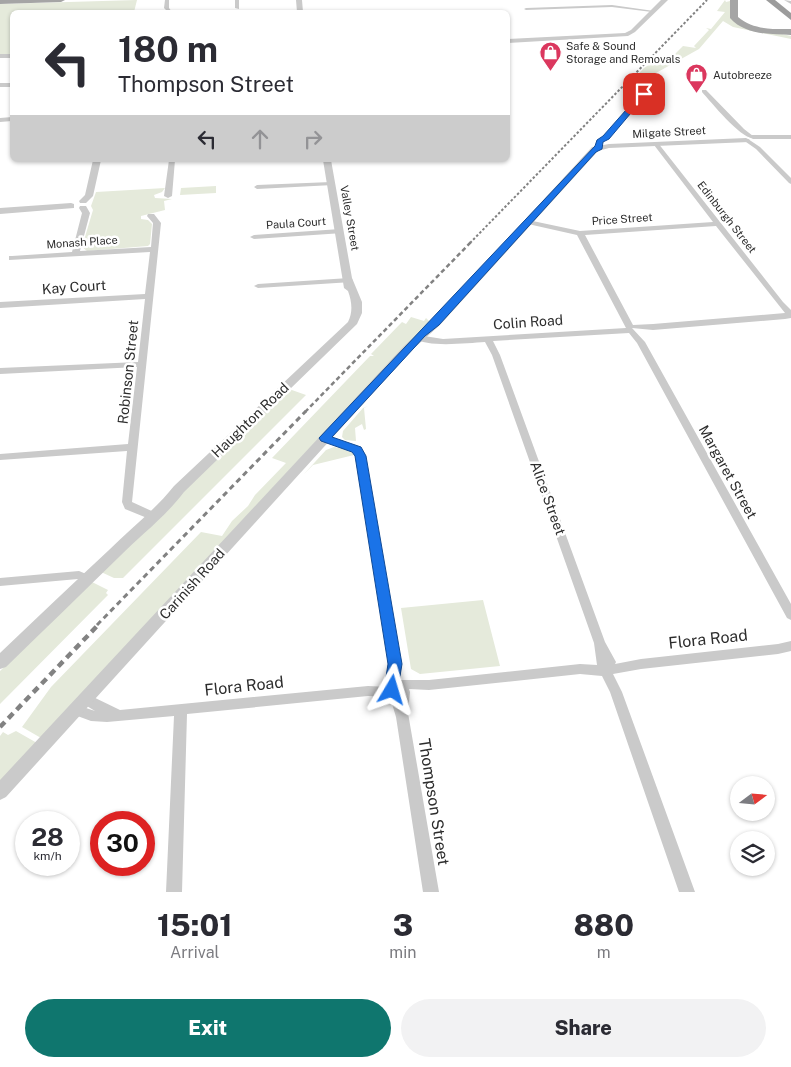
<!DOCTYPE html>
<html lang="en">
<head>
<meta charset="utf-8">
<style>
	body { margin:0; font-family:"Public Sans",sans-serif; background:#f2f2f3; color:#2b2b33; height:100vh; display:flex; flex-direction:column; font-size:19px; white-space:nowrap }
	* { box-sizing:border-box; margin:0 }
	p { font-size:16px; color:#7c7c81 }
	.icon { flex:none; width:28px; height:28px; fill:none; stroke:currentColor; stroke-width:2; stroke-linecap:round; stroke-linejoin:round }
	.map { position:relative; height:892px; overflow:hidden }
	.drawer { display:flex; flex-direction:column; background:#fff; flex:1 }
	.drawer>* { flex:none }
	.guide { position:absolute; left:10px; top:10px; width:500px; height:152px; border-radius:8px; box-shadow:0 1px 4px #0004; background:#fff; color:#2b2b33; overflow:hidden }
	.needle { width:32px; rotate:74deg }
	.tools { position:absolute; left:730px; top:776px; display:grid; gap:10px }
	.tools a { display:grid; place-items:center; width:45px; height:45px; border-radius:50%; background:#fff; box-shadow:0 1px 4px #0004; font-size:25px }
	.speed { position:absolute; left:15px; top:811px; display:flex; gap:10px; font-size:25px; font-weight:700; text-align:center }
	.speed>* { display:grid; place-content:center; width:65px; height:65px; border-radius:50%; background:#fff; box-shadow:0 1px 4px #0004; line-height:1 }
	.speed small { font-size:12px; font-weight:400 }
	.speed .limit { border:8px solid #d22; background:#fff; color:#111 }
	.pin { position:absolute; display:grid; place-items:center; width:42px; height:42px; color:#fff; margin:-21px; border-radius:10px; box-shadow:0 2px 8px #0006 }
	.me { position:absolute; width:55px; margin:-28px; rotate:7deg; stroke-linejoin:round; filter:drop-shadow(0 0 4px #0008) }
	.turn { display:flex; align-items:center; gap:18px; height:105px; padding:0 25px; font-size:22px }
	.turn .icon { width:65px; height:65px; stroke-width:2.5 }
	.turn b { display:block; font-size:35px; line-height:42px }
	.lanes { display:flex; align-items:center; height:48px; padding:0 25px; background:#0003; justify-content:center; gap:25px; direction:ltr }
	.lanes .off { opacity:.35 }
	.eta { display:flex; justify-content:space-evenly; align-items:center; height:85px; text-align:center }
	.eta b { font-size:30px; font-weight:800; line-height:35px }
	.cta { display:flex; gap:10px; margin-top:auto; padding:10px 25px }
	.cta a { flex:1; height:58px; border-radius:30px; background:#0f766e; color:#fff; font-size:20px; font-weight:800; line-height:58px; text-align:center }
	.cta a+a { background:#f2f2f3; color:#2b2b33 }
	.map>svg:first-child { display:block }
</style>
</head>
<body>
<div class="map">
<svg width="791" height="892" viewBox="0 0 791 892">
	<rect width="100%" height="100%" fill="#fff"/>
	<path fill="#e5eadb" d="M137,0L134,12H12V55H0V4Z
		M725,0L726,2L730,1V17L736,23L791,36V39L733,27L723,21L699,49L656,73L636,94L625,92L631,86L628,85L644,68L650,64L652,60L667,62L683,46L696,48L694,46L709,30L706,28L711,29L725,12L717,11Z
		M216,186V193L180,195L181,188Z
		M165,188L162,192L154,195L155,198L172,199L164,201L165,210L141,216V219L148,220L152,224L150,244L148,246L87,251L82,247L93,210L91,206L96,192Z
		M411,317L424,321L426,318L430,322L321,436L41,738L22,727L51,687L201,532L222,536L232,521L248,506L255,495L286,463L272,458L370,356H374L371,354L402,322L406,324Z
		M289,389L306,395L123,578H114L101,572L152,521Z
		M368,406L364,408L366,429L364,430L362,424L355,428L356,441L345,440L342,437L343,431L363,408Z
		M334,447L349,450L354,455L313,465L304,474L326,450Z
		M92,582L108,590L106,593L108,595L0,704V671Z
		M483,600L500,666L420,674L411,669L401,608Z
		M16,731L37,743L0,782V736L3,732L8,735Z"/>
	<g fill="none" stroke-linecap="round" stroke-linejoin="round">
		<path fill="#cacaca" fill-rule="evenodd" d="M165,0H169V8L172,12H168L164,8Z
			M235,0H239V9L235,8Z
			M784,0L791,1V4Z
			M612,5L654,11L652,12L612,7L526,10L524,9L526,8Z
			M0,54H12V58H0Z
			M0,83H12V87H0Z
			M702,90H706L744,129L753,136V138C741,139 711,102 702,92Z
			M642,94L647,95L608,138L601,144V148H597L596,142L604,136Z
			M12,117V121L0,122V118Z
			M748,139L760,147L791,178V184L789,183L756,149L746,142L745,141Z
			M656,142L658,143L783,302L791,310V318L785,319L653,330L632,328L645,342L791,604V620L787,618L637,343L629,333L493,341L500,355L605,642L616,662L615,664L641,659L778,644L791,641V651L778,654L641,669L613,674L622,692L695,892H679L610,692L602,676L580,674L429,690L409,689L410,692L408,713L439,892H423L396,717L390,697L368,696L187,714L182,892H166L174,716L107,722L91,721L72,714L70,710L72,706L77,705L95,711L82,703L81,699L82,695L87,694L120,710L368,686L389,687L387,683L389,664L355,456L352,452L321,440L320,438L321,436H329L360,448L365,456L401,664L400,680H429L580,664L597,665L594,643L492,355L485,342C467,343 427,348 414,338L418,335L443,339L626,328L577,235L528,224L524,222L528,220L580,231L713,222L654,145V143ZM716,226L785,313L653,324L633,325L585,235Z
			M169,160H175L172,196L168,198L164,196Z
			M331,182L333,183V185L257,189L254,187L257,185Z
			M80,206H86L90,213L80,251L151,247L153,223L147,216L148,214H154L161,223L132,502L156,513L157,516L156,519L152,520L125,509L122,502L127,451L0,460V454L128,444L137,367L0,374V368L138,362L145,299L0,308V302L145,294L150,252L9,260V256H12L72,252L82,213L79,208Z
			M340,229H343V233L254,239L250,237L254,235Z
			M349,278L353,280L352,282L258,288L254,286L258,284Z
			M79,571L91,576L93,579L91,582L87,583L78,579L0,586V578Z"/>
		<path fill="#cacaca" fill-rule="evenodd" d="M296,0H302L303,12H297Z
			M661,0H668L635,32L628,36L508,43V39L625,33L631,30Z
			M750,135H791V139H753L749,137Z
			M746,138L750,140L749,142L609,148L598,151L440,325L412,350L6,797L0,800V780L404,346L432,321L592,147L609,144Z
			M93,160H101L93,196L86,203H80L79,201L85,195Z
			M323,160H331L352,278L362,302V313L357,324L184,492C165,517 141,535 119,557C81,594 43,631 6,667L0,669V653C36,619 72,584 109,550C131,528 155,510 174,486L348,322C353,312 352,302 348,291L344,288Z
			M71,203L74,204V208L0,214V208Z"/>
		<path fill="#a5a5a5" fill-rule="evenodd" d="M0,0H65L61,2L0,4Z
			M730,0H738V17C753,30 773,29 791,29V35C770,34 745,35 730,18Z"/>
		<path fill="#9c9c9c" fill-rule="evenodd" d="M766,0H775L791,13V20Z"/>
		<path stroke="#828282" stroke-width="2" stroke-dasharray="2.5 2" stroke-linecap="butt" d="M470,243L707,0"/>
		<path stroke="#828282" stroke-width="2.5" stroke-dasharray="4.5 3" stroke-linecap="butt" d="M305,412L472,241"/>
		<path stroke="#828282" stroke-width="3" stroke-dasharray="5.5 4" stroke-linecap="butt" d="M97,625L306,411"/>
		<path stroke="#828282" stroke-width="4.5" stroke-dasharray="7 5" stroke-linecap="butt" d="M0,727L99,624"/>
	</g>
	<path fill="#1a73e8" stroke="#114b97" d="M641,93L647,94L609,139L603,142L602,149L596,152L439,325L425,336L332,437L361,447L366,456L402,664L397,694L392,696L386,694L384,690L388,664L355,456L352,452L321,441L319,438L595,146L597,140L603,136Z"/>
	<defs>
		<symbol id="shop-pin" viewBox="-11 -11 22 30"><path d="M0 17L-7.5 6A9.5 9.5 0 1 1 7.5 6Z" fill="#db375e" stroke="#fff"/><path d="M-5-2.5h2.3a2.7 3.5 0 0 1 5.4 0H5L5.5 6h-11ZM-1.5-2.5h3a1.5 2.3 0 0 0-3 0Z" fill="#fff"/></symbol>
	</defs>
	<g fill-rule="evenodd">
		<use href="#shop-pin" x="538" y="40" width="25" height="34"/>
		<use href="#shop-pin" x="684" y="62" width="25" height="34"/>
	</g>
	<g text-anchor="middle" dominant-baseline="central" stroke-width="5" stroke-linejoin="round" paint-order="stroke">
		<g font-size="11" fill="#2d2d2d" stroke="#fff" text-anchor="start">
			<text x="566" y="46">Safe &amp; Sound<tspan x="566" dy="13">Storage and Removals</tspan></text>
			<text x="713" y="75">Autobreeze</text>
		</g>
		<g font-size="11" fill="#2d2d2d" stroke="#fff">
			<text transform="translate(669 132) rotate(-3)">Milgate Street</text>
			<text transform="translate(727 217) rotate(52)">Edinburgh Street</text>
			<text transform="translate(350 218) rotate(80)">Valley Street</text>
			<text transform="translate(622 219) rotate(-4)">Price Street</text>
			<text transform="translate(296 223) rotate(-4)">Paula Court</text>
			<text transform="translate(82 242) rotate(-4)">Monash Place</text>
		</g>
		<g font-size="14" fill="#2d2d2d" stroke="#fff">
			<text transform="translate(74 287) rotate(-4)">Kay Court</text>
			<text transform="translate(528 322) rotate(-4)">Colin Road</text>
			<text transform="translate(128 372) rotate(-84)">Robinson Street</text>
			<text transform="translate(250 420) rotate(-44)">Haughton Road</text>
			<text transform="translate(728 472) rotate(61)">Margaret Street</text>
			<text transform="translate(548 498) rotate(70)">Alice Street</text>
			<text transform="translate(192 584) rotate(-48)">Carinish Road</text>
		</g>
		<g font-size="16" fill="#2d2d2d" stroke="#fff">
			<text transform="translate(708 639) rotate(-6)">Flora Road</text>
			<text transform="translate(244 686) rotate(-6)">Flora Road</text>
			<text transform="translate(434 802) rotate(81)">Thompson Street</text>
		</g>
	</g>
</svg>
<div class="tools">
<a><svg class="needle" viewBox="-14 -14 28 28"><path d="M0-13l5 13h-10z" fill="#e53935"/><path d="M0 13l5-13h-10z" fill="#7c7c81"/></svg></a>
<a><svg class="icon" aria-label="layers" viewBox="0 0 24 24"><path d="M12 4l9 5-9 5-9-5zM3 14l9 5 9-5"/></svg></a>
</div>
<div class="speed"><div>28<small>km/h</small></div><div class="limit">30</div></div>
<div class="pin" style="left:644px;top:94px;background:#d93025"><svg class="icon" aria-label="arrive" viewBox="0 0 24 24"><path d="M6 21V4h12l-3 4 3 4H6"/></svg></div>
<svg class="me" style="left:392px;top:690px" viewBox="-20 -20 40 40"><path d="M0-17L14 15 0 8-14 15z" fill="#1a73e8" stroke="#fff" stroke-width="4"/></svg>
<div class="guide">
<div class="turn"><svg class="icon" aria-label="left" viewBox="0 0 24 24"><path d="M17 20v-9H6M10 6l-5 5 5 5"/></svg><div><b>180 m</b>Thompson Street</div></div>
<div class="lanes"><svg class="icon" aria-label="left" viewBox="0 0 24 24"><path d="M17 20v-9H6M10 6l-5 5 5 5"/></svg><svg class="icon off" aria-label="ahead" viewBox="0 0 24 24"><path d="M12 20V5M6 11l6-6 6 6"/></svg><svg class="icon off" aria-label="right" viewBox="0 0 24 24"><path d="M7 20v-9h11M14 6l5 5-5 5"/></svg></div>
</div>
</div>
<section class="drawer">
<div class="eta">
<div><b>15:01</b><p>Arrival</p></div>
<div><b>3</b><p>min</p></div>
<div><b>880</b><p>m</p></div>
</div>
<div class="cta"><a>Exit</a><a>Share</a></div>
</section>
</body>
</html>
